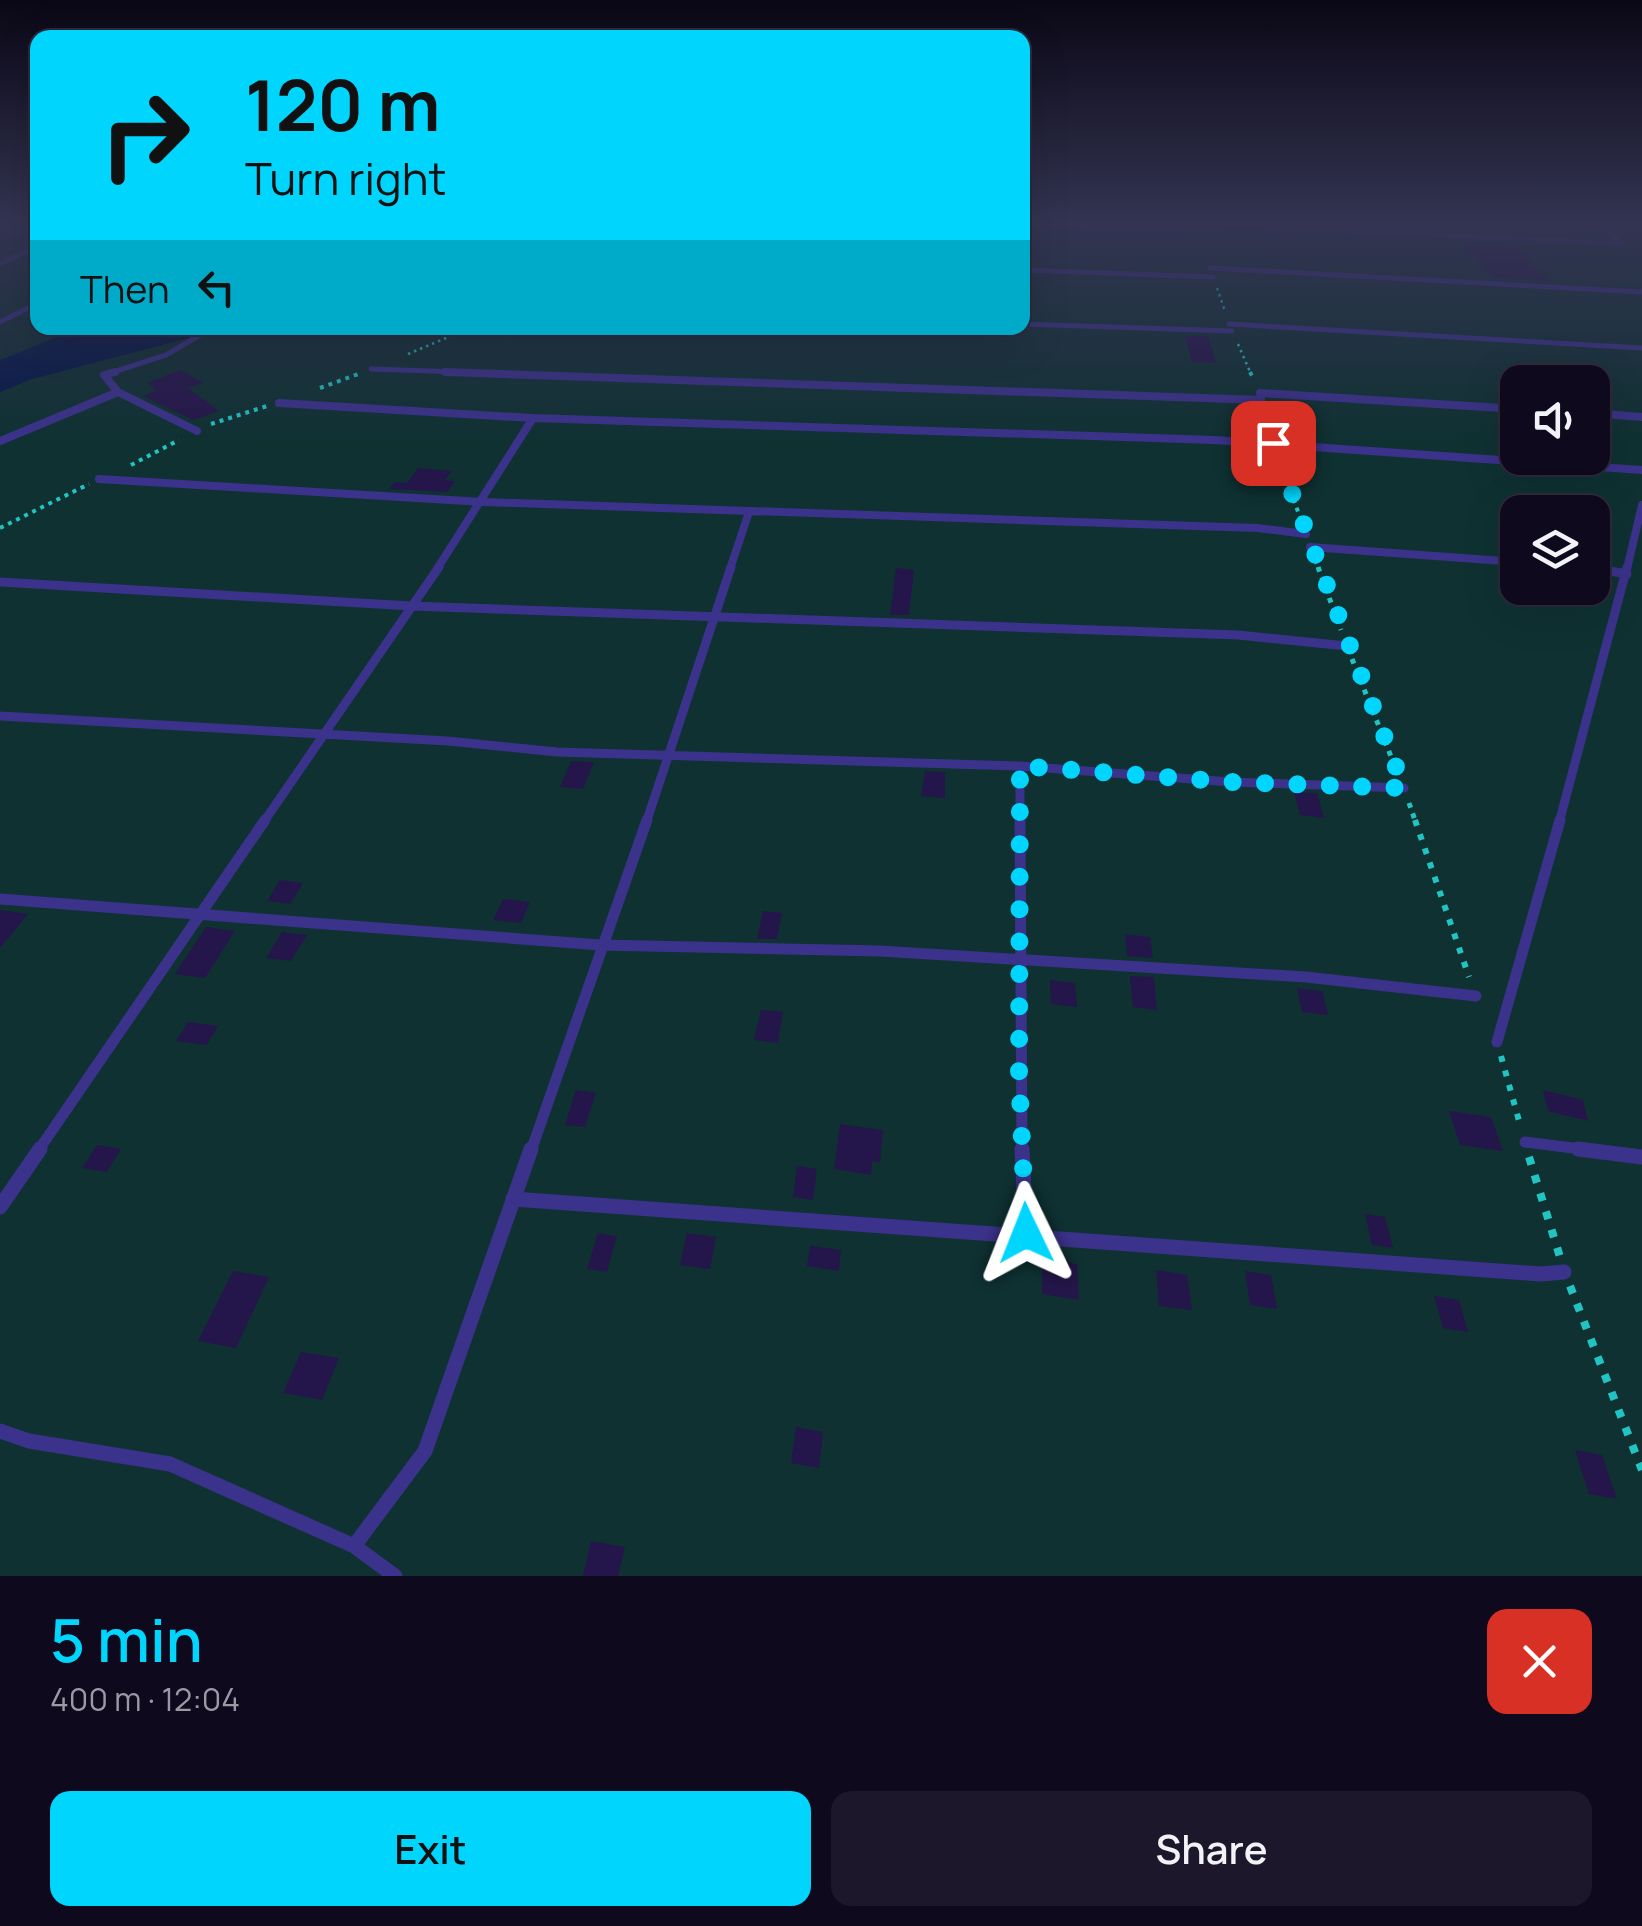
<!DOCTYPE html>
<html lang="en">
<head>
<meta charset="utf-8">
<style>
	body { margin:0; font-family:Manrope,sans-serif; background:#1c172a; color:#f1f3f6; height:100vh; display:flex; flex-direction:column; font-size:38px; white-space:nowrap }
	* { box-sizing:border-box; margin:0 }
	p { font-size:32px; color:#9b9aa4 }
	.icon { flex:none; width:55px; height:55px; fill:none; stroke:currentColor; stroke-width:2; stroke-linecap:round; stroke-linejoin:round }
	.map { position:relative; height:1576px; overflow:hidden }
	.side { display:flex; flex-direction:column; background:#0e091d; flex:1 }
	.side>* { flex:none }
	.hud { position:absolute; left:30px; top:30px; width:1000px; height:305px; border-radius:20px; box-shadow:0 10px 40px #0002,0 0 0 2px #2e2a3b; background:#00d6fd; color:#111; overflow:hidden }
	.controls { position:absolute; left:1500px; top:365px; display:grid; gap:20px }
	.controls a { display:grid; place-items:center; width:110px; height:110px; border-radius:20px; background:#0e091d; box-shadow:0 10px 40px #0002,0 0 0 2px #2e2a3b; font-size:50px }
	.pin { position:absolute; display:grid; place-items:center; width:85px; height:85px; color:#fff; margin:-42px; border-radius:20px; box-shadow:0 5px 15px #0006 }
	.me { position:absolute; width:110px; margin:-55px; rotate:358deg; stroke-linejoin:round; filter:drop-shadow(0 0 8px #0008) }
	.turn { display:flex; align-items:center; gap:35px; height:210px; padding:0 50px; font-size:45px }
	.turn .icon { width:130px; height:130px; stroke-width:2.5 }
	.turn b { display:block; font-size:70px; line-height:85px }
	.then { display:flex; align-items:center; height:95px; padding:0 50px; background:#0003; gap:20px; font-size:38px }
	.round { display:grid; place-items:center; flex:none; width:105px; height:105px; border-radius:20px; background:#1c172a }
	.summary { display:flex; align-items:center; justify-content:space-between; height:170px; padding:0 50px }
	h1 { font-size:60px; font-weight:600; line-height:75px; color:#00d6fd }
	.cta { display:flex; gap:20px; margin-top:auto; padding:20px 50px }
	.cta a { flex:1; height:115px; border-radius:20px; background:#00d6fd; color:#111; font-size:40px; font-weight:600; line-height:115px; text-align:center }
	.cta a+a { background:#1c172a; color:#f1f3f6 }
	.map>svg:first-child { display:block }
</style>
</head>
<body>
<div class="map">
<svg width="1642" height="1576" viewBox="0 0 1642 1576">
	<rect width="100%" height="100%" fill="#120c27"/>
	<path fill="#0f3132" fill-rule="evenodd" d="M0,222H37L38,328H1022L1023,222H1642V1576H0ZM1518,382H1592V458H1518ZM1518,512H1592V588H1518Z"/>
	<path fill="#041948" d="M80,328H197L189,338L32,379L0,392V360Z"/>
	<path fill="#24164a" d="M1462,242L1515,245L1548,281L1493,277Z
		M1185,336H1208L1216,363L1192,362Z
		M180,370L204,383L188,388L219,411L193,420L143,396L156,391L147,383Z
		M418,468L452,471L445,480L455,481L447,492L389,489L395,482L407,483Z
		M896,568L914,570L909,615H890Z
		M571,761L594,762L583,789L560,787Z
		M925,771L945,772V798L921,796Z
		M1294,792L1317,793L1324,818L1300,815Z
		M280,880L303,883L290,904L267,901Z
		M503,899L530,902L521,923L493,920Z
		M0,910L28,914L0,948Z
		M763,911L782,913L777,939H757Z
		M206,927L235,931L205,978L175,974Z
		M282,932L307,935L291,961L266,958Z
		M1125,934L1150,937L1153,958L1127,956Z
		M1130,976L1154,977L1157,1010L1133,1007Z
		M1050,980L1075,983L1077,1007L1051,1004Z
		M1297,988L1322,991L1328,1015L1302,1012Z
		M761,1010L783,1012L778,1043L754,1040Z
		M188,1022L218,1026L207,1045L176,1041Z
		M576,1090L596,1093L585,1127L565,1125Z
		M1543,1090L1583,1100L1588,1121L1548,1111Z
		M1449,1111L1491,1117L1503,1151L1460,1145Z
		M840,1124L883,1130L880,1162L872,1161L871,1175L834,1169Z
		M97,1145L121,1149L107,1172L82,1168Z
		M797,1166L817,1169L813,1200L793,1197Z
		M1365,1214L1385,1217L1393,1248L1372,1245Z
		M598,1233L617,1236L607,1272L587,1269Z
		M687,1233L716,1237L710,1269L680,1265Z
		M810,1246L841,1250L839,1271L807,1266Z
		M1042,1258L1077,1264L1079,1300L1042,1294Z
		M1156,1270L1187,1275L1192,1310L1159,1306Z
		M233,1271L269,1277L236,1348L198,1341Z
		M1245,1271L1271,1275L1277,1309L1250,1305Z
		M1434,1296L1459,1300L1468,1332L1443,1328Z
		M301,1352L339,1358L322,1400L283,1393Z
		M796,1427L823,1432L819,1468L791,1463Z
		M1575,1450L1602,1455L1617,1499L1589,1494Z
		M591,1541L625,1547L618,1576H583Z"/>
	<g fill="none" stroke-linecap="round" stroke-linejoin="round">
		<path stroke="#22c4c3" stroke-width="2.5" stroke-dasharray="2.5 4" stroke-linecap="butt" d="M1217,288L1225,311
			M1238,344L1251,374
			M408,354L470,328"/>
		<path stroke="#22c4c3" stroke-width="4" stroke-dasharray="4 5" stroke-linecap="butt" d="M1250,372L1254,380
			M320,388L361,373
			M211,424L267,406
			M1278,457L1300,517
			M131,465L179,440
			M0,528L89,484
			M1315,560L1319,569"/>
		<path stroke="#22c4c3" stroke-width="5" stroke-dasharray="5 6" stroke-linecap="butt" d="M1318,567L1341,630
			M1352,659L1398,774
			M1409,803L1416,823"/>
		<path stroke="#22c4c3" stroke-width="6" stroke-dasharray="6 9" stroke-linecap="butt" d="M1415,820L1469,977
			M1501,1056L1521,1128"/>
		<path stroke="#22c4c3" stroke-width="8" stroke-dasharray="8 11" stroke-linecap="butt" d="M1529,1157L1560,1257
			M1570,1286L1642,1470"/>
		<path stroke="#3b328b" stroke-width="5" d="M1195,223L1622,244L1597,222
			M1022,225L1195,229
			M0,230L38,232
			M0,264L38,246
			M1210,268L1642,292
			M1022,270L1213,277
			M0,322L38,303
			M1022,324L1232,331
			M1229,324L1642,348
			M371,369L517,374
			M107,374L166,355L202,334L204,328"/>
		<path stroke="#3b328b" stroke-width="8" d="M115,372L104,375L118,392L197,431
			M445,372L1261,400
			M1260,393L1518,409
			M279,403L533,418L1214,440L1642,470
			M1592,413L1642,417
			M0,441L118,392
			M99,479L483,502L1257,528L1306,534
			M1310,547L1518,562
			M1592,568L1600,569
			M437,569L533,418
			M730,569L749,512
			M1627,569L1642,505"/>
		<path stroke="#3b328b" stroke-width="9" d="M1592,568L1627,574
			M0,582L411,606L1238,635L1347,646
			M0,716L448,741L557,752L1020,766L1231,782L1404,788
			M263,823L439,567
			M646,823L731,567
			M1020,823V766
			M1559,823L1627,567"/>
		<path stroke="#3b328b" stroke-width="11" d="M1020,820L1022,1151
			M0,899L600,945L880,951L1306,977L1476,996
			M1497,1042L1560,820
			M1525,1142L1597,1151
			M38,1151L265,820
			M531,1151L647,820"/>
		<path stroke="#3b328b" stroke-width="15" d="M1022,1149L1026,1233
			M1578,1149L1642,1157
			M513,1199L1541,1274L1564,1272
			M0,1207L40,1149
			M0,1431L29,1441L170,1464L354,1546L395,1576
			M354,1546L425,1451L531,1149"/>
	</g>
	<linearGradient id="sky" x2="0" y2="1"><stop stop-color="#0a0715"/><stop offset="0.5" stop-color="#333452"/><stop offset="1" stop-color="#333452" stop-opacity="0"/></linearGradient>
	<rect width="1642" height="443" fill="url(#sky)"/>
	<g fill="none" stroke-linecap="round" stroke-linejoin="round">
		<path stroke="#00d6fd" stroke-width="18" stroke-dasharray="0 32.4" d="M1026,1233L1019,1073L1020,766L1231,782L1404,788L1273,443"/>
	</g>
</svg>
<div class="controls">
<a><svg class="icon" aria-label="sound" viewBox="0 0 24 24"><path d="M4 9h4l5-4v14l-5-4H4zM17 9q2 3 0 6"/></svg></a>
<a><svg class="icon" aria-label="layers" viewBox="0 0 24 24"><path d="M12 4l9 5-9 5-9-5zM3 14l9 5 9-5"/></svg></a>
</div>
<div class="pin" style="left:1273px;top:443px;background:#d93025"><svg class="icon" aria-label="arrive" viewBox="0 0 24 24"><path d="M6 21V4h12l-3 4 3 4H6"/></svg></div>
<svg class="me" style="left:1026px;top:1233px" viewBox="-20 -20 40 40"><path d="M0-17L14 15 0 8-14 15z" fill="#00d6fd" stroke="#fff" stroke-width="4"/></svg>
<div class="hud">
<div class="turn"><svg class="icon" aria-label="right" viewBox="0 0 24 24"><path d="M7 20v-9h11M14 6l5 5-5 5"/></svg><div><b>120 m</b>Turn right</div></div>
<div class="then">Then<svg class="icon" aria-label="left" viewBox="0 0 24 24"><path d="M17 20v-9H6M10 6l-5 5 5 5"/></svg></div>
</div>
</div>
<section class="side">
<div class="summary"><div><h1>5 min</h1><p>400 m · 12:04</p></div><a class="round" style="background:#d93025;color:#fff"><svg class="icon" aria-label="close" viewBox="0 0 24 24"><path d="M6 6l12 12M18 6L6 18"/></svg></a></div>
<div class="cta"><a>Exit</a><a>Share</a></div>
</section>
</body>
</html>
